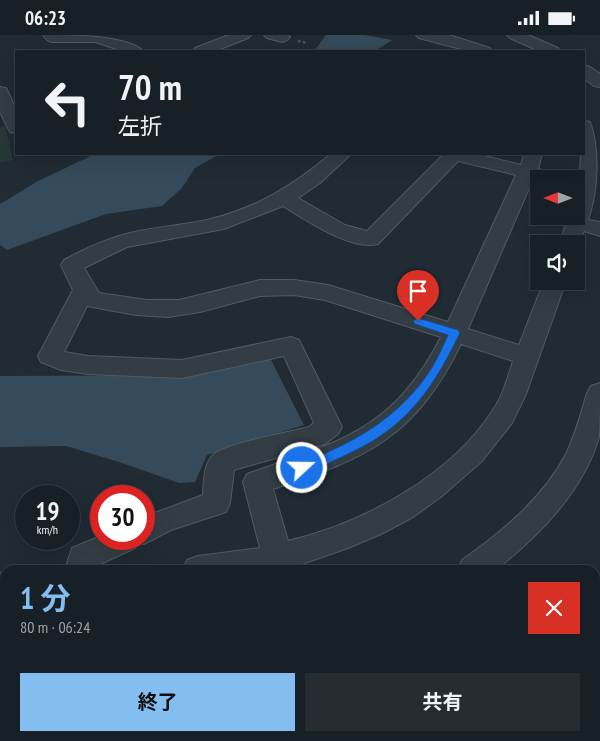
<!DOCTYPE html>
<html lang="ja">
<head>
<meta charset="utf-8">
<style>
	body { margin:0; font-family:"PT Sans Narrow","Noto Sans JP",sans-serif; background:#252d33; color:#f1f3f6; height:100vh; display:flex; flex-direction:column; font-size:19px; white-space:nowrap }
	* { box-sizing:border-box; margin:0 }
	p { font-size:16px; color:#9fa3a7 }
	.icon { flex:none; width:28px; height:28px; fill:none; stroke:currentColor; stroke-width:2; stroke-linecap:round; stroke-linejoin:round }
	.map { position:relative; flex:1; overflow:hidden }
	.drawer { position:absolute; left:0px; top:530px; width:600px; height:176px; display:flex; flex-direction:column; background:#182027; border-radius:15px 15px 0 0; box-shadow:0 5px 20px #0002,0 0 0 1px #363e44 }
	.drawer>* { flex:none }
	.top-card { position:absolute; left:15px; top:15px; width:570px; height:105px; border-radius:0px; box-shadow:0 5px 20px #0002,0 0 0 1px #363e44; background:#182027; color:#f1f3f6; overflow:hidden }
	.needle { width:32px; rotate:270deg }
	.fabs { position:absolute; left:530px; top:135px; display:grid; gap:10px }
	.fabs a { display:grid; place-items:center; width:55px; height:55px; border-radius:0px; background:#182027; box-shadow:0 5px 20px #0002,0 0 0 1px #363e44; font-size:25px }
	.speed { position:absolute; left:15px; top:450px; display:flex; gap:10px; font-size:25px; font-weight:700; text-align:center }
	.speed>* { display:grid; place-content:center; width:65px; height:65px; border-radius:50%; background:#182027; box-shadow:0 5px 20px #0002,0 0 0 1px #363e44; line-height:1 }
	.speed small { font-size:12px; font-weight:400 }
	.speed .limit { border:8px solid #d22; background:#fff; color:#111 }
	.pin { position:absolute; display:grid; place-items:center; width:42px; height:42px; color:#fff; margin:-51px -21px; border-radius:50% 50% 50% 0; rotate:-45deg; box-shadow:0 0 5px #0007 }
	.pin .icon { rotate:45deg }
	.me { position:absolute; width:55px; margin:-28px; rotate:69deg; stroke-linejoin:round; filter:drop-shadow(0 0 4px #0008) }
	.turn { display:flex; align-items:center; gap:18px; height:105px; padding:0 20px; font-size:22px }
	.turn .icon { width:65px; height:65px; stroke-width:2.5 }
	.turn b { display:block; font-size:35px; line-height:42px }
	.round { display:grid; place-items:center; flex:none; width:52px; height:52px; border-radius:0px; background:#252d33 }
	.head { display:flex; align-items:center; justify-content:space-between; height:85px; padding:0 20px }
	h1 { font-size:30px; font-weight:700; line-height:38px; color:#84bdf0 }
	.primary-button { display:flex; gap:10px; margin-top:auto; padding:10px 20px }
	.primary-button a { flex:1; height:58px; border-radius:0px; background:#84bdf0; color:#111; font-size:20px; font-weight:700; line-height:58px; text-align:center }
	.primary-button a+a { background:#252d33; color:#f1f3f6 }
	.status { display:flex; justify-content:space-between; align-items:center; height:35px; padding:0 25px; background:#182027; direction:ltr }
	.status svg { height:14px; fill:currentColor }
	.map>svg:first-child { display:block }
</style>
</head>
<body>
<div class="status"><b>06:23</b><svg viewBox="0 0 49 12"><path d="M0 12V9h3v3zM5 12V6h3v6zM10 12V3h3v9zM15 12V0h3v12zM26 1h20v11H26zM47 4h2v5h-2z"/></svg></div>
<div class="map">
<svg width="600" height="706" viewBox="0 0 600 706">
	<rect width="100%" height="100%" fill="#202b34"/>
	<path fill="#253936" d="M5,91L13,125L0,128V92Z"/>
	<path fill="#354a5a" d="M326,0H365L392,5L375,16H314Z
		M95,119H220L195,133L182,153L162,171L106,179L7,215L0,210V169L38,146Z
		M269,321L304,390L207,420L195,447L179,448L122,428L66,411L0,412V341L190,340Z"/>
	<g fill="none" stroke-linecap="round" stroke-linejoin="round">
		<defs>
			<path id="minor" d="M43,0C67,0 128,0 143,16H123L95,7H52L47,5Z
				M229,0H251L248,3L215,16H193L195,13Z
				M264,0H288L290,2L287,5L282,7L267,3Z
				M416,0H449L490,13L492,16C469,18 442,9 419,3Z
				M507,0H528L558,13L560,16H539L510,3Z
				M584,30L590,32L600,39V52L594,51L584,43Z
				M0,52L6,53L16,74V98L10,97L0,77Z
				M584,86L590,87C600,114 598,156 588,185L600,187V201L584,196L576,214V209H559L569,181H576V157L580,136L581,119H584Z
				M331,119H351L320,148L298,163L345,190L367,196L444,119H476L521,130L524,119H542L538,134L562,140L564,144H533L468,294L519,310L544,246H566L526,359L512,388L482,426L442,461L413,482L381,499L348,513L285,535H183L187,525L198,521L260,513L243,447L247,439C340,406 392,397 441,302L325,265L294,260L260,261L200,277L168,282L136,280L87,271L64,317L88,321L182,325L291,302L299,305L342,392L338,399L325,409L234,435L230,468L226,477L171,495L144,509L138,507L135,513L96,531L95,535H65L72,513L101,501V504H144V482L203,460C204,447 203,429 214,419C227,409 289,397 309,392L314,388L284,321L182,343L88,339L61,335L41,327L38,321L73,255L61,230L64,225C88,212 112,201 139,196C163,191 187,190 211,184C260,171 292,151 331,119ZM458,126L516,140L448,287L328,250L294,245H260L179,265H147L99,258L84,233L127,212L224,194L283,171C306,185 351,216 378,209ZM461,309L513,326C508,342 503,360 493,375C450,442 363,488 288,506L273,454C368,423 415,402 461,309Z
				M600,348C600,364 600,388 599,402C583,457 539,500 496,535H458L462,525C502,497 543,463 566,419C575,400 581,379 587,358L591,351Z
				M5,537V565L0,566V538Z
				M600,599V634L595,636V601Z
				M67,701H101V706H67Z
				M461,701H502L500,706H459Z"/>
		</defs>
		<use href="#minor" stroke="#515b63" stroke-width="2"/>
		<path stroke="#435655" stroke-width="2.5" stroke-dasharray="2.5 2.5" stroke-linecap="butt" d="M298,6L307,8"/>
		<use href="#minor" fill="#333d44" fill-rule="evenodd"/>
	</g>
	<path fill="#1a73e8" stroke="#114b97" d="M418,283L458,295L460,298C438,343 416,380 371,407C359,414 346,420 333,426C324,431 308,440 297,437L295,433L297,429C350,411 401,382 431,334C438,323 443,311 448,300L415,289L413,286Z"/>
</svg>
<div class="fabs">
<a><svg class="needle" viewBox="-14 -14 28 28"><path d="M0-13l5 13h-10z" fill="#e53935"/><path d="M0 13l5-13h-10z" fill="#9fa3a7"/></svg></a>
<a><svg class="icon" aria-label="sound" viewBox="0 0 24 24"><path d="M4 9h4l5-4v14l-5-4H4zM17 9q2 3 0 6"/></svg></a>
</div>
<div class="speed"><div>19<small>km/h</small></div><div class="limit">30</div></div>
<div class="pin" style="left:418px;top:286px;background:#d93025"><svg class="icon" aria-label="arrive" viewBox="0 0 24 24"><path d="M6 21V4h12l-3 4 3 4H6"/></svg></div>
<svg class="me" style="left:302px;top:433px" viewBox="-20 -20 40 40"><circle r="17" fill="#1a73e8" stroke="#fff" stroke-width="3"/><path d="M0-11L8 9 0 5-8 9z" fill="#fff"/></svg>
<div class="top-card">
<div class="turn"><svg class="icon" aria-label="left" viewBox="0 0 24 24"><path d="M17 20v-9H6M10 6l-5 5 5 5"/></svg><div><b>70 m</b>左折</div></div>
</div>
<section class="drawer">
<div class="head"><div><h1>1 分</h1><p>80 m · 06:24</p></div><a class="round" style="background:#d93025;color:#fff"><svg class="icon" aria-label="close" viewBox="0 0 24 24"><path d="M6 6l12 12M18 6L6 18"/></svg></a></div>
<div class="primary-button"><a>終了</a><a>共有</a></div>
</section>
</div>
</body>
</html>
